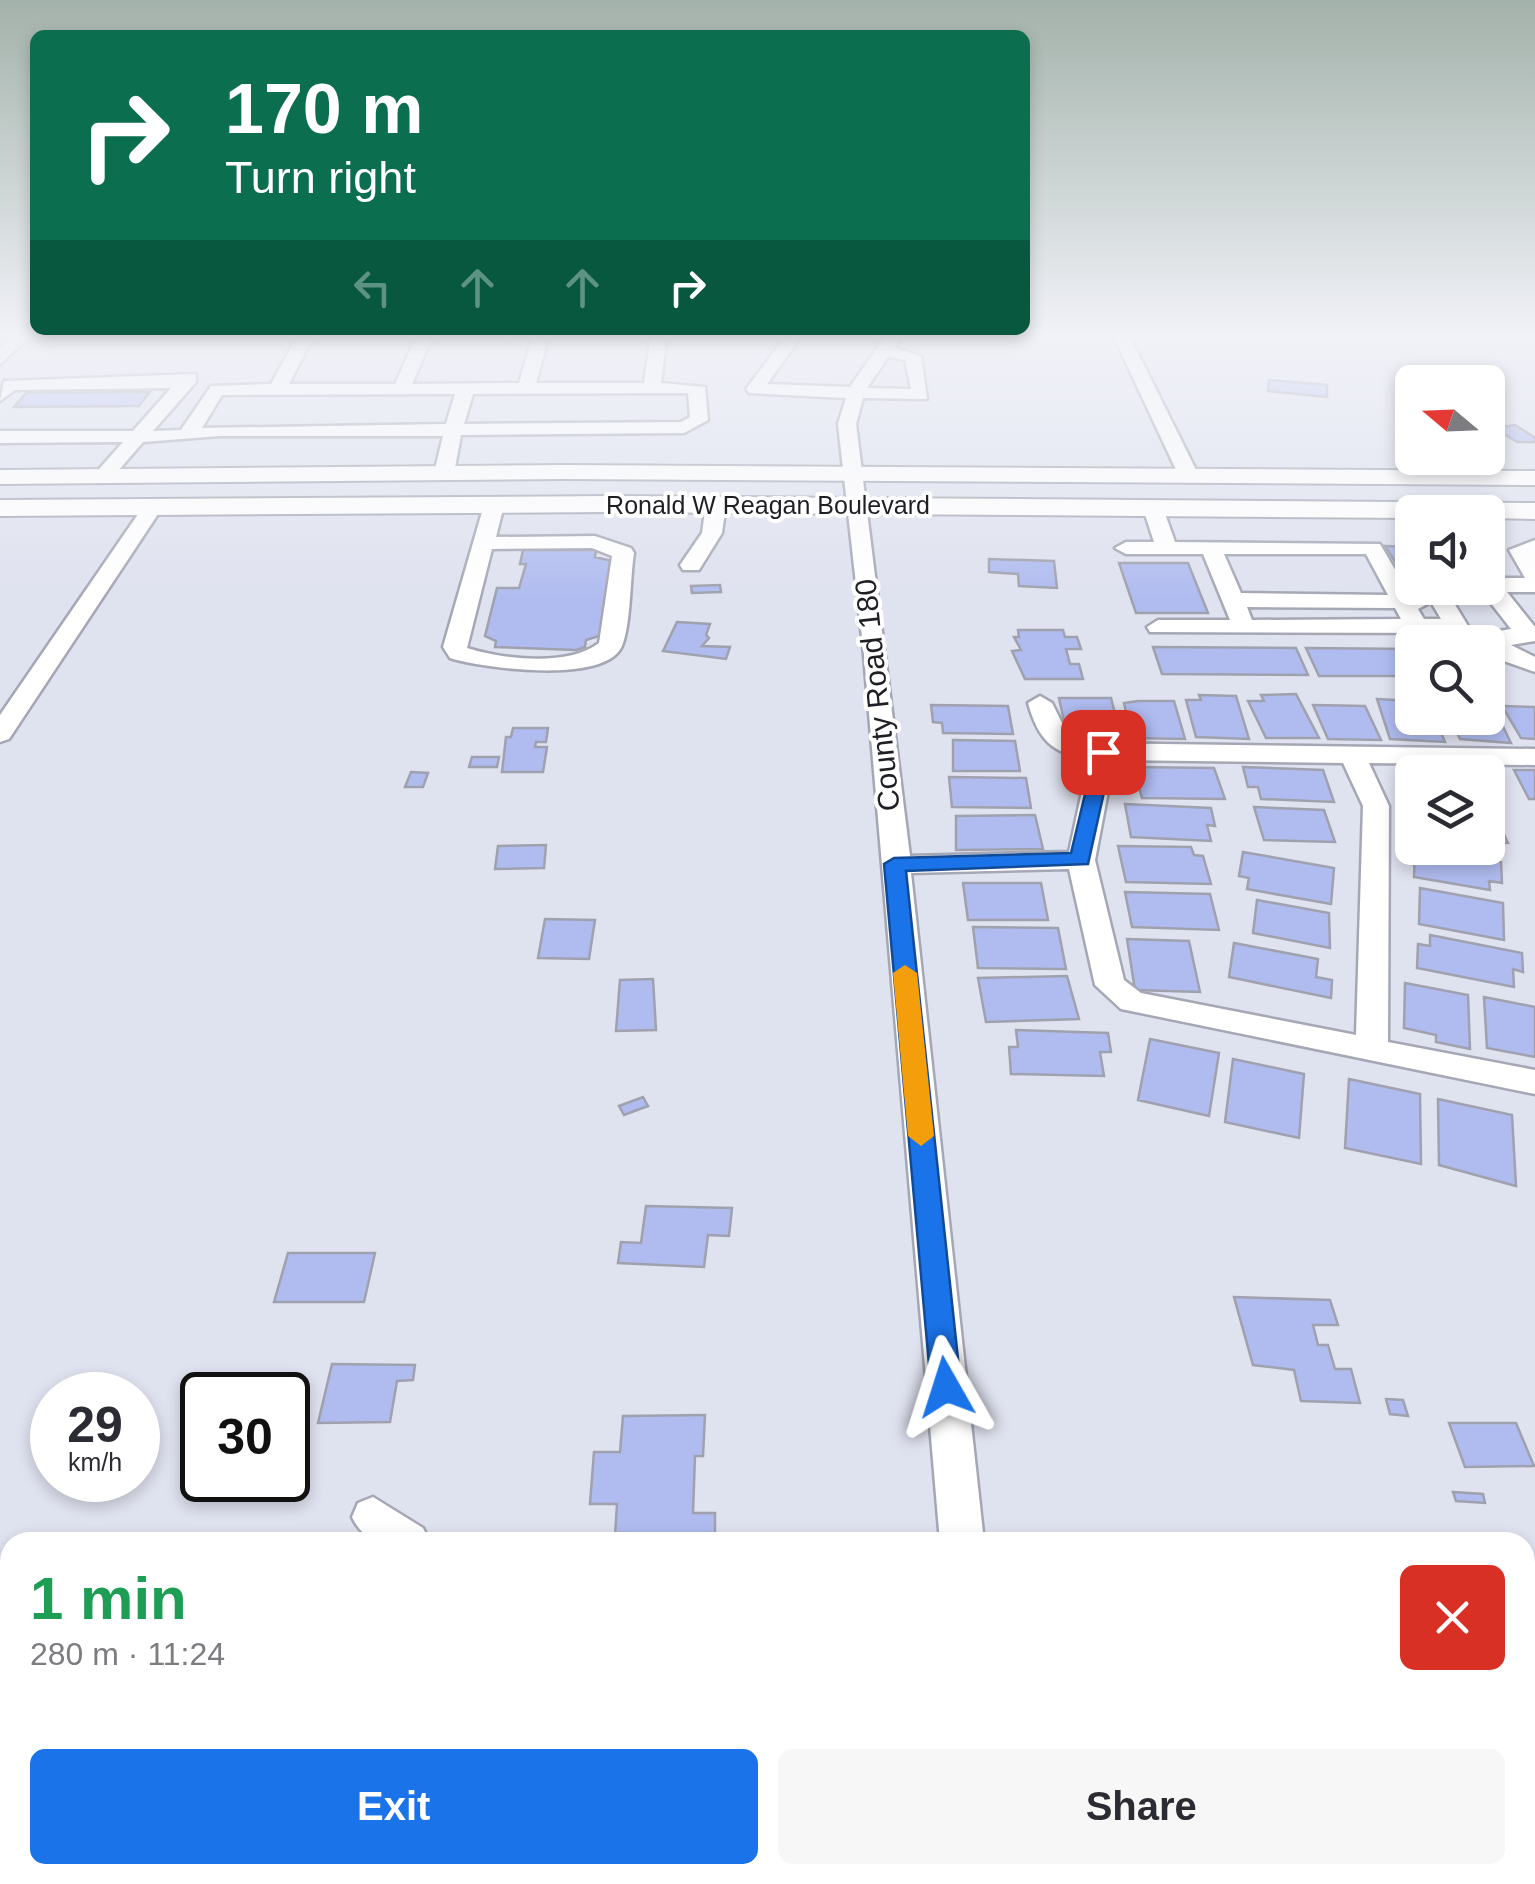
<!DOCTYPE html>
<html lang="en">
<head>
<meta charset="utf-8">
<style>
	body { margin:0; font-family:Arial,sans-serif; background:#f7f7f7; color:#2b2b33; height:100vh; display:flex; flex-direction:column; font-size:38px; white-space:nowrap }
	* { box-sizing:border-box; margin:0 }
	p { font-size:32px; color:#7c7c81 }
	.icon { flex:none; width:55px; height:55px; fill:none; stroke:currentColor; stroke-width:2; stroke-linecap:round; stroke-linejoin:round }
	.map { position:relative; flex:1; overflow:hidden }
	.drawer { position:absolute; left:0px; top:1532px; width:1535px; height:352px; display:flex; flex-direction:column; background:#fff; border-radius:30px 30px 0 0; box-shadow:0 5px 15px #0003 }
	.drawer>* { flex:none }
	.top-card { position:absolute; left:30px; top:30px; width:1000px; height:305px; border-radius:15px; box-shadow:0 5px 15px #0003; background:#0b6e4f; color:#fff; overflow:hidden }
	.needle { width:65px; rotate:289deg }
	.fabs { position:absolute; left:1395px; top:365px; display:grid; gap:20px }
	.fabs a { display:grid; place-items:center; width:110px; height:110px; border-radius:15px; background:#fff; box-shadow:0 5px 15px #0003; font-size:50px }
	.speed { position:absolute; left:30px; top:1372px; display:flex; gap:20px; font-size:50px; font-weight:700; text-align:center }
	.speed>* { display:grid; place-content:center; width:130px; height:130px; border-radius:50%; background:#fff; box-shadow:0 5px 15px #0003; line-height:1 }
	.speed small { font-size:25px; font-weight:400 }
	.speed .limit { border:5px solid #111; border-radius:15px; background:#fff; color:#111 }
	.pin { position:absolute; display:grid; place-items:center; width:85px; height:85px; color:#fff; margin:-42px; border-radius:20px; box-shadow:0 5px 15px #0006 }
	.me { position:absolute; width:110px; margin:-55px; rotate:354deg; stroke-linejoin:round; filter:drop-shadow(0 0 8px #0008) }
	.turn { display:flex; align-items:center; gap:35px; height:210px; padding:0 30px; font-size:45px }
	.turn .icon { width:130px; height:130px; stroke-width:2.5 }
	.turn b { display:block; font-size:70px; line-height:85px }
	.lanes { display:flex; align-items:center; height:95px; padding:0 30px; background:#0003; justify-content:center; gap:50px; direction:ltr }
	.lanes .off { opacity:.35 }
	.round { display:grid; place-items:center; flex:none; width:105px; height:105px; border-radius:15px; background:#f7f7f7 }
	.summary { display:flex; align-items:center; justify-content:space-between; height:170px; padding:0 30px }
	h1 { font-size:60px; font-weight:700; line-height:75px; color:#1e9e55 }
	.primary-button { display:flex; gap:20px; margin-top:auto; padding:20px 30px }
	.primary-button a { flex:1; height:115px; border-radius:15px; background:#1a73e8; color:#fff; font-size:40px; font-weight:700; line-height:115px; text-align:center }
	.primary-button a+a { background:#f7f7f7; color:#2b2b33 }
	.map>svg:first-child { display:block }
</style>
</head>
<body>
<div class="map">
<svg width="1535" height="1884" viewBox="0 0 1535 1884">
	<rect width="100%" height="100%" fill="#dfe2ef"/>
	<path fill="#b0bcf0" stroke="#9fa2ae" stroke-width="2.5" d="M1269,380L1327,385V397L1268,391Z
		M150,392L139,406L14,407L26,393Z
		M1515,425L1534,437L1535,442H1517L1495,428Z
		M1385,546L1412,547V580H1407Z
		M523,550H596L595,557L612,561L602,635L586,640L585,647L576,650L495,647L496,641L485,636L497,588H519L526,564H520Z
		M989,559L1054,561L1057,588L1019,586L1018,574L989,572Z
		M1119,563H1188L1208,613H1136Z
		M720,585L721,592L692,593L691,586Z
		M677,622L710,624L706,635L709,638L702,646L730,647L726,659L663,651Z
		M1018,630H1063L1065,637H1077L1081,649H1066L1070,664H1079L1083,679H1025L1012,651L1021,650L1014,637H1019Z
		M1153,647L1296,648L1308,675L1162,674Z
		M1306,648L1412,649V676H1319Z
		M1296,694L1319,738H1266L1248,701H1264L1261,695Z
		M1199,695L1236,696L1249,739L1196,737L1186,700H1201Z
		M1059,698H1111L1121,736L1067,735Z
		M1377,699L1412,701V718H1435L1445,742L1390,739Z
		M1138,701H1174L1185,739L1132,738L1124,703Z
		M931,705L1008,706L1013,734L943,733L942,723L933,722Z
		M1313,705L1365,706L1381,740L1328,739Z
		M1488,706H1493L1511,743L1460,739L1450,718H1488Z
		M1502,706L1535,707V739L1521,738Z
		M513,728H548L546,742H536L535,747H547L543,772H502L506,737H511Z
		M953,740L1015,741L1020,771H953Z
		M472,757H499L497,767H469Z
		M1133,767L1214,768L1225,799L1142,798Z
		M1243,767L1323,770L1334,802L1261,799L1258,787H1248Z
		M1398,770L1448,772H1412V801Z
		M1514,770H1535V799H1529Z
		M411,772L428,773L423,787H405Z
		M949,777L1026,778L1031,808L952,807Z
		M1125,804L1211,808L1215,826L1207,825L1211,841L1131,837Z
		M1254,807L1324,810L1335,842L1264,840Z
		M1488,809H1492L1508,843L1488,842Z
		M1035,815L1043,849L956,850V816Z
		M546,845L544,868L495,869L498,846Z
		M1118,846L1191,847L1194,855L1203,856L1211,884L1126,882Z
		M1415,848L1501,862L1502,883L1489,881L1490,890L1414,877Z
		M1243,852L1334,868L1331,904L1247,889L1249,878L1239,876Z
		M963,883H1041L1048,920H968Z
		M1420,888L1503,903L1504,940L1419,924Z
		M1125,892L1210,894L1219,930L1132,927Z
		M1257,900L1329,913L1330,948L1253,933Z
		M545,919L595,920L589,959L538,958Z
		M973,927L1058,928L1066,969L978,968Z
		M1430,935L1522,953L1523,972L1513,969L1514,987L1417,968L1418,944L1430,946Z
		M1127,939L1189,941L1200,992L1135,990Z
		M1234,943L1318,959L1316,977L1332,980L1331,998L1229,977Z
		M1067,976L1079,1019L986,1022L978,978Z
		M653,979L656,1030L616,1031L620,980Z
		M1405,983L1468,995L1470,1049L1436,1042V1035L1404,1028Z
		M1484,997L1535,1007V1057L1487,1048Z
		M1016,1030L1108,1033L1111,1052H1100L1104,1076L1011,1074L1009,1047H1018Z
		M1150,1039L1219,1053L1209,1116L1138,1100Z
		M1233,1059L1304,1074L1299,1138L1225,1122Z
		M1349,1079L1420,1094L1421,1164L1345,1148Z
		M643,1097L648,1106L624,1115L619,1106Z
		M1438,1099L1512,1115L1516,1186L1439,1165Z
		M646,1206L732,1208L729,1236L708,1235L704,1267L618,1263L621,1242L641,1243Z
		M288,1253H375L364,1302H274Z
		M1234,1297L1330,1300L1338,1325H1313L1318,1345H1328L1335,1369H1351L1360,1403L1301,1401L1294,1370L1253,1365Z
		M332,1364L415,1365L413,1380L397,1381L390,1422L318,1423Z
		M1386,1399L1403,1400L1408,1416L1390,1414Z
		M705,1415L703,1456H695L693,1513H715V1542H620L621,1536H615L617,1504H590L594,1452H620L623,1416Z
		M1449,1423H1516L1534,1466L1465,1467Z
		M1453,1492L1483,1494L1485,1503L1456,1501Z
		M609,1875H683V1884H609Z"/>
	<g fill="none" stroke-linecap="round" stroke-linejoin="round">
		<defs>
			<path id="minor" d="M14,335H31L0,364V349Z
				M298,335H314L289,384H395L417,335H433L412,384L519,383L533,335H549L536,383H644L651,335H667L661,383L705,387L708,420L684,433L461,435L454,473L444,479L434,473L443,436H219L143,442L110,480L103,482L93,476L123,442L0,443V431H133L171,388L15,390L0,401L4,381L196,374V382L153,431L181,430L211,386L271,384ZM688,393L690,417L681,422L464,424L473,394ZM455,394L446,424L202,428L222,395Z
				M780,335H796V344L767,384L850,387L886,335H902L894,348L921,356L927,399L863,398L856,424L910,856L1069,852L1089,759C1052,754 1038,739 1028,703L1040,696L1052,703L1069,737L1088,743L1535,749V765L1369,763L1389,806L1388,1042L1535,1070V1094L1121,1009L1095,985L1069,869L911,873L984,1542H940L864,655L838,424L846,398L749,393L746,389L780,344ZM888,357L905,360L911,389L867,388ZM1114,760L1343,763L1363,806L1356,1035L1141,993L1124,980L1095,860Z
				M1113,335H1129L1199,476L1196,480L1179,476Z
				M716,498L726,504L722,533L699,570H683L680,565L702,533L706,504Z
				M494,499L504,505L496,537L595,536L631,548L634,553C630,578 631,624 622,646C605,685 481,668 450,658L443,647L484,505ZM592,548L612,556L599,643C568,667 502,659 467,648L492,549Z
				M152,502L162,508L9,739L0,742V715L145,504Z
				M1153,502L1163,508L1175,542L1380,544L1410,595L1431,602L1426,588H1454L1448,593L1468,626L1457,633L1150,632L1147,627L1158,620H1230L1203,554H1126L1115,548L1126,542H1154L1143,508ZM1224,554H1366L1388,595L1241,593ZM1431,602L1441,619H1424L1418,609ZM1247,607L1395,608L1401,619L1252,620Z
				M1535,540V592H1507L1535,627V641L1511,645L1535,657V672L1498,659L1488,644L1499,631L1511,629L1479,588H1488V573L1498,578H1525L1509,550Z
				M373,1497L423,1528L430,1542C398,1542 367,1550 352,1517L358,1503Z
				M970,1875H1020L1022,1884H970Z"/>
			<path id="major" d="M564,465L1535,471V485L564,479L0,484V470Z
				M611,496L1535,503V519L1488,518V512H1412V518L611,512L0,516V500Z"/>
		</defs>
		<use href="#minor" stroke="#a5a8b4" stroke-width="5"/>
		<use href="#major" stroke="#a5a8b4" stroke-width="4"/>
		<use href="#minor" fill="#fff" fill-rule="evenodd"/>
		<use href="#major" fill="#fff" fill-rule="evenodd"/>
	</g>
	<linearGradient id="sky" x2="0" y2="1"><stop stop-color="#a3b2aa"/><stop offset="0.56" stop-color="#f1f2f8"/><stop offset="1" stop-color="#f1f2f8" stop-opacity="0"/></linearGradient>
	<rect width="1535" height="599" fill="url(#sky)"/>
	<path fill="#1a73e8" stroke="#114b97" stroke-width="2.5" d="M1096,748L1113,752L1088,864L906,871L961,1387L957,1396L946,1400L936,1396L931,1387L884,864L894,858L1071,853Z"/>
	<path fill="#f59e0b" d="M905,965L917,973L934,1136L921,1146L908,1136L893,973Z"/>
	<g text-anchor="middle" dominant-baseline="central" stroke-width="8" stroke-linejoin="round" paint-order="stroke">
		<g font-size="25" fill="#1e1f24" stroke="#fff">
			<text x="768" y="505">Ronald W Reagan Boulevard</text>
		</g>
		<g font-size="30" fill="#1e1f24" stroke="#fff">
			<text transform="translate(877 695) rotate(-96)">County Road 180</text>
		</g>
	</g>
</svg>
<div class="fabs">
<a><svg class="needle" viewBox="-14 -14 28 28"><path d="M0-13l5 13h-10z" fill="#e53935"/><path d="M0 13l5-13h-10z" fill="#7c7c81"/></svg></a>
<a><svg class="icon" aria-label="sound" viewBox="0 0 24 24"><path d="M4 9h4l5-4v14l-5-4H4zM17 9q2 3 0 6"/></svg></a>
<a><svg class="icon" aria-label="search" viewBox="0 0 24 24"><circle cx="10" cy="10" r="6"/><path d="M15 15l6 6"/></svg></a>
<a><svg class="icon" aria-label="layers" viewBox="0 0 24 24"><path d="M12 4l9 5-9 5-9-5zM3 14l9 5 9-5"/></svg></a>
</div>
<div class="speed"><div>29<small>km/h</small></div><div class="limit">30</div></div>
<div class="pin" style="left:1103px;top:752px;background:#d93025"><svg class="icon" aria-label="arrive" viewBox="0 0 24 24"><path d="M6 21V4h12l-3 4 3 4H6"/></svg></div>
<svg class="me" style="left:946px;top:1387px" viewBox="-20 -20 40 40"><path d="M0-17L14 15 0 8-14 15z" fill="#1a73e8" stroke="#fff" stroke-width="4"/></svg>
<div class="top-card">
<div class="turn"><svg class="icon" aria-label="right" viewBox="0 0 24 24"><path d="M7 20v-9h11M14 6l5 5-5 5"/></svg><div><b>170 m</b>Turn right</div></div>
<div class="lanes"><svg class="icon off" aria-label="left" viewBox="0 0 24 24"><path d="M17 20v-9H6M10 6l-5 5 5 5"/></svg><svg class="icon off" aria-label="ahead" viewBox="0 0 24 24"><path d="M12 20V5M6 11l6-6 6 6"/></svg><svg class="icon off" aria-label="ahead" viewBox="0 0 24 24"><path d="M12 20V5M6 11l6-6 6 6"/></svg><svg class="icon" aria-label="right" viewBox="0 0 24 24"><path d="M7 20v-9h11M14 6l5 5-5 5"/></svg></div>
</div>
<section class="drawer">
<div class="summary"><div><h1>1 min</h1><p>280 m · 11:24</p></div><a class="round" style="background:#d93025;color:#fff"><svg class="icon" aria-label="close" viewBox="0 0 24 24"><path d="M6 6l12 12M18 6L6 18"/></svg></a></div>
<div class="primary-button"><a>Exit</a><a>Share</a></div>
</section>
</div>
</body>
</html>
